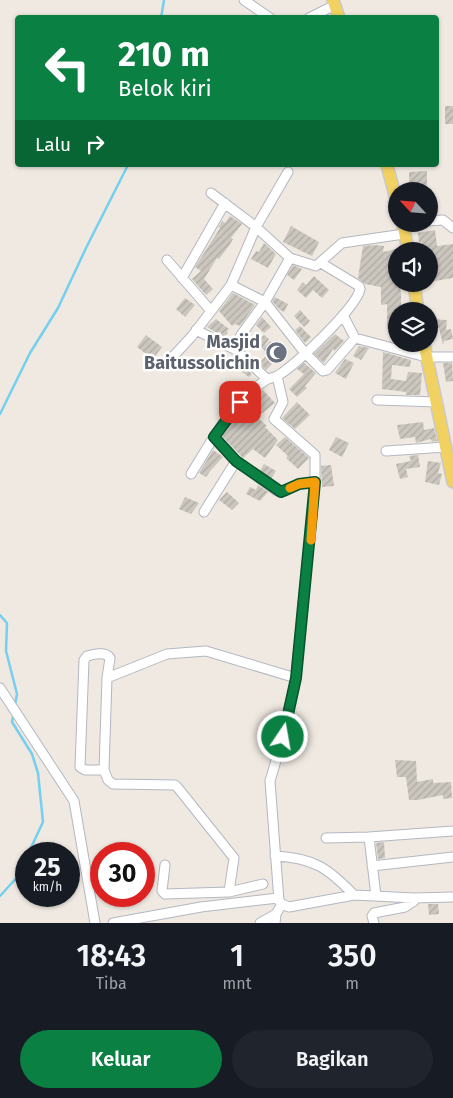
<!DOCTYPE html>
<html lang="id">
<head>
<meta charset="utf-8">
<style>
	body { margin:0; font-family:"Fira Sans",sans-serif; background:#20242c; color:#f1f3f6; height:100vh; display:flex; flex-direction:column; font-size:19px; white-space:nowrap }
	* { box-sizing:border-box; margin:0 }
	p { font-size:16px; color:#9ea1a6 }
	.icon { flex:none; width:28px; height:28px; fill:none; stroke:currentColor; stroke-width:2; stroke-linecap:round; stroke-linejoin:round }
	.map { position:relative; height:923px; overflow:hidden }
	.panel { display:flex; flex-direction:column; background:#171b24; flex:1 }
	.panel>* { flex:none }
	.guide { position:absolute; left:15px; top:15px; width:424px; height:152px; border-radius:5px; box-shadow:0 1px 4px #0004; background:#0b8043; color:#fff; overflow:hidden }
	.needle { width:32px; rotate:296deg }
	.buttons { position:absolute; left:388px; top:182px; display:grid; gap:10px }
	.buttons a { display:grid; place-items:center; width:50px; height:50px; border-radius:50%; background:#171b24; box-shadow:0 1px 4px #0004; font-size:25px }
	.speed { position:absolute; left:15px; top:842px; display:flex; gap:10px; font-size:25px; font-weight:700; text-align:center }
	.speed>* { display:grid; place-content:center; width:65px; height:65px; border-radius:50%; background:#171b24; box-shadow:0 1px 4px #0004; line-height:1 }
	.speed small { font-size:12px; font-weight:400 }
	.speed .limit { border:8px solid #d22; background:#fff; color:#111 }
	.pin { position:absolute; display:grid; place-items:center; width:42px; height:42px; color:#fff; margin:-21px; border-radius:10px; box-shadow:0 2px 8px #0006 }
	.me { position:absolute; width:55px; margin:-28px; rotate:12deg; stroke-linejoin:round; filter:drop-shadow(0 0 4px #0008) }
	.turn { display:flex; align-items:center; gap:18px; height:105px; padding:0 20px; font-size:22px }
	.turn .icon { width:65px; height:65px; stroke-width:2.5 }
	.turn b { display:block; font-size:35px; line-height:42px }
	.then { display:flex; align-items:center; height:48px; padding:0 20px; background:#0003; gap:10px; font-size:19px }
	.eta { display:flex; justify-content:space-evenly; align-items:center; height:85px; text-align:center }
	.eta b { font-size:30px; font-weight:600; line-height:35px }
	.cta { display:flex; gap:10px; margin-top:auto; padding:10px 20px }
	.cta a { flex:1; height:58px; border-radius:30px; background:#0b8043; color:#fff; font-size:20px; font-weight:600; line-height:58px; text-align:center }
	.cta a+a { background:#20242c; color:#f1f3f6 }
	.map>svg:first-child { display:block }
</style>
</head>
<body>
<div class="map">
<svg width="453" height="923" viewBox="0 0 453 923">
	<defs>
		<pattern id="building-hatch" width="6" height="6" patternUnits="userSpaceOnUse" patternTransform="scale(1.25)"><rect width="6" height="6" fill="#cbc7bf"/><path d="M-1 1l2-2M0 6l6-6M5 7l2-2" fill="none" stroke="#afaba4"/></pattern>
	</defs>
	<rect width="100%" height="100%" fill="#efe9e1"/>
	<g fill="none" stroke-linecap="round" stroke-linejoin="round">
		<path stroke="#75cff0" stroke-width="2.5" d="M161,18L164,0
			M0,414L30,353L58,308L86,248L128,165
			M0,615L7,623L6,651L17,694L15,705
			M14,712L12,722L32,754L38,773L43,822L28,854
			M0,896L20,874L26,857"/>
	</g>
	<path fill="url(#building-hatch)" d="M445,106H453V124H445Z
		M427,171V185L409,187V172Z
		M230,216L242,224L231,238L233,239L229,246L219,259L217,258L204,279L213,289L206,295L192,279L201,271L195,267L220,228L218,227L220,225L222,221L225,223Z
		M291,226L319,242L312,256L283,242Z
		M435,230L437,246L453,244V278L429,282V251H423L422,242L419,243L418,233Z
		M264,243L276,254L268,268L251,259L256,251L259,252Z
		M375,245L384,246L383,252L396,249V284H400L401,294V311H396V330L387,329V304L381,305V287L365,284L358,278L363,246Z
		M293,265L302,269L294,280L287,275Z
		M314,276L329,290L322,298L313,290L306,298L297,290L303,282L306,285Z
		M233,293L255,305L240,326L235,324L232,326L219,311Z
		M275,297L288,304L284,312L279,309L272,301Z
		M185,298L195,305L185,317L176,309Z
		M300,310L310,321L304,327L294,316Z
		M262,317L271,327L264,333L256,325Z
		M216,319L229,329L227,331L228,333L224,337L207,327Z
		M432,319L447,320L446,330L451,329L453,339L444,341L443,345L439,328H431Z
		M300,326L311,337L305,343L295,330Z
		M335,334L344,341L335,351L333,349L324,363L314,354Z
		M146,335L162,347L153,359L137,347Z
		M264,335L269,339L264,347L270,341L275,345L267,353L256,342Z
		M359,346L369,348L361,360L353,356Z
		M383,352L411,360L410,367L392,365L391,379L406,381L408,372L422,373L420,395H406V392L382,389Z
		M265,357L272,364L266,370L259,363Z
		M345,359L354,363L346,379L335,373Z
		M239,362L252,374L249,377L235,367Z
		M304,363L316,373L305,386L307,388L297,397L289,389L304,374L297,369Z
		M443,363H452L453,381L446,382Z
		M263,390L275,403L257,417L267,426L265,427L278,440L265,458L253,449L243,458L222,436L245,406Z
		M297,402L310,415L295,429L282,418Z
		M423,422L424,430L434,428L437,441L432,442L431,439L416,443L415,437L400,439L397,425Z
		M285,437L309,458L298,469L286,458L288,456L276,445Z
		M336,437L349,443L342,457L329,450Z
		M213,450L223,457L211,470L206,477L199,473Z
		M418,455L420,467L406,469L408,477L400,479L396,464L411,461L409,456Z
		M428,461L441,463L438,473L442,474L439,485L425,482Z
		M264,464L276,471L271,479L260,471Z
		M331,465L334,486L322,487L321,466Z
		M258,485L268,492L260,501L246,494L250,487L256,490Z
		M227,492L239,503L232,510L219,500Z
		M185,497L199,503L191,514L179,509Z
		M395,760L416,761L417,782L433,779V783L451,782L452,798L443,799V795L418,800H409L406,777H397Z
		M384,842L385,858L378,859L376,843Z
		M428,904H438L439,914L429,915Z"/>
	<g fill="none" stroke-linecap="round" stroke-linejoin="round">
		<defs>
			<path id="minor" d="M244,0L270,18
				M309,18L335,5
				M288,172L256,227L231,285L265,302L305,353L323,371L327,370L355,338L426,357H453
				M211,193L256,227L290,258L316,266L342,243L404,234
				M429,221L443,220L453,228
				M167,260L211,311
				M182,278L225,203
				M343,315L355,338
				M196,330L236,350
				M167,363L192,336L231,285
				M277,376L283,402L274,419L315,455V482
				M267,379L236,350L241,335L265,302L290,258
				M377,400L437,402
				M214,437L236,461L277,491H285L299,484L315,482L296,678L283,737L270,781L279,901L282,904L289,907L354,895L414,898L453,897
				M386,451L446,447
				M191,474C206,450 221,423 240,402C247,394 257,386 266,380C269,378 273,378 277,376C294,367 357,307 360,289L359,286L321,263
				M204,512L236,461
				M0,688L74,801L95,923
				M104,770H85L80,767L84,660L87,656C94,654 105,651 110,658L107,678
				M326,838L369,837
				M275,856C314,858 328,868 354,895
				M165,865L162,891L165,894L229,892L263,884
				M372,866L453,857
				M229,892L234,858L178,788L175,785L113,784L108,780L104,770L107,678L167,654L206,651L296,678
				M376,896L369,837L453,831
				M113,923L201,907L278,898
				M260,923L276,914
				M275,923L276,914L282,904
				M374,923L372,916L374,913L405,907L414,901V898"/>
			<path id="major" d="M333,0L339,18
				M387,165L396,199
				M403,224L408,251
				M414,284L418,311
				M424,344L453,482"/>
		</defs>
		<use href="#minor" stroke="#b4b7c1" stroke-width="11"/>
		<use href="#major" stroke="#c9c9c9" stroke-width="14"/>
		<use href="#minor" stroke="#fff" stroke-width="9"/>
		<use href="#major" stroke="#f2d163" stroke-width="11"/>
	</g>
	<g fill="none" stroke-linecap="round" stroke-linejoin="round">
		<defs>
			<path id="route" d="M240,402L214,437L236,461L281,492L299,484L315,482L296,678L283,737"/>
		</defs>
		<use href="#route" stroke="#07532c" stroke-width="12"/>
		<use href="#route" stroke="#0b8043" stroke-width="9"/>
		<path stroke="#f59e0b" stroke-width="9" d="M290,488L299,484L315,482L311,540"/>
	</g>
	<defs>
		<symbol id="mosque-disc" viewBox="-11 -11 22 22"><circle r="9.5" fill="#6b7280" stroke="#fff"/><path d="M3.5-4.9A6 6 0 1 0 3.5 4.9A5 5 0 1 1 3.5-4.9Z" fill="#fff"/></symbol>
	</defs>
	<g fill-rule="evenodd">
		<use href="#mosque-disc" x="264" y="340" width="25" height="25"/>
	</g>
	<g text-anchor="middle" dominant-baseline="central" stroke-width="5" stroke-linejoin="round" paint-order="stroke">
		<g font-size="18" font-weight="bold" fill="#5b616d" stroke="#fff" text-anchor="end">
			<text x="260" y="342">Masjid<tspan x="260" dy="21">Baitussolichin</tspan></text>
		</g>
	</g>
</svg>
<div class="buttons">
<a><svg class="needle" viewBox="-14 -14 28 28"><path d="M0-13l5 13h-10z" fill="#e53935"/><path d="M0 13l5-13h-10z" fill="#9ea1a6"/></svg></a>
<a><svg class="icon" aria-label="sound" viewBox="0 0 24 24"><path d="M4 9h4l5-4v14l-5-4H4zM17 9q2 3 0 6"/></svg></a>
<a><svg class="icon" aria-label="layers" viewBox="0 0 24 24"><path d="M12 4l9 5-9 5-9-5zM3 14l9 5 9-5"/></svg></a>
</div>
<div class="speed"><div>25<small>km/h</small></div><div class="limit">30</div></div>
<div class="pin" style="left:240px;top:402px;background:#d93025"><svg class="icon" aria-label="arrive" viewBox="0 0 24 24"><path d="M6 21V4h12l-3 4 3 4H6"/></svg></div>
<svg class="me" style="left:283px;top:737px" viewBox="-20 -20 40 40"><circle r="17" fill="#0b8043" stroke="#fff" stroke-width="3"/><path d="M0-11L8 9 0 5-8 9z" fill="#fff"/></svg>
<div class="guide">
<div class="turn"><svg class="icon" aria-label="left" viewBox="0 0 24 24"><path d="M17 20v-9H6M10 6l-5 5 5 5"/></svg><div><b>210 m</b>Belok kiri</div></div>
<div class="then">Lalu<svg class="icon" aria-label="right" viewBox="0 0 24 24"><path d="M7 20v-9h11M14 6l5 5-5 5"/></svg></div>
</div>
</div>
<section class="panel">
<div class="eta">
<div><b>18:43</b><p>Tiba</p></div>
<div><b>1</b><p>mnt</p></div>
<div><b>350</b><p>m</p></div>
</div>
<div class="cta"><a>Keluar</a><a>Bagikan</a></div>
</section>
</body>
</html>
